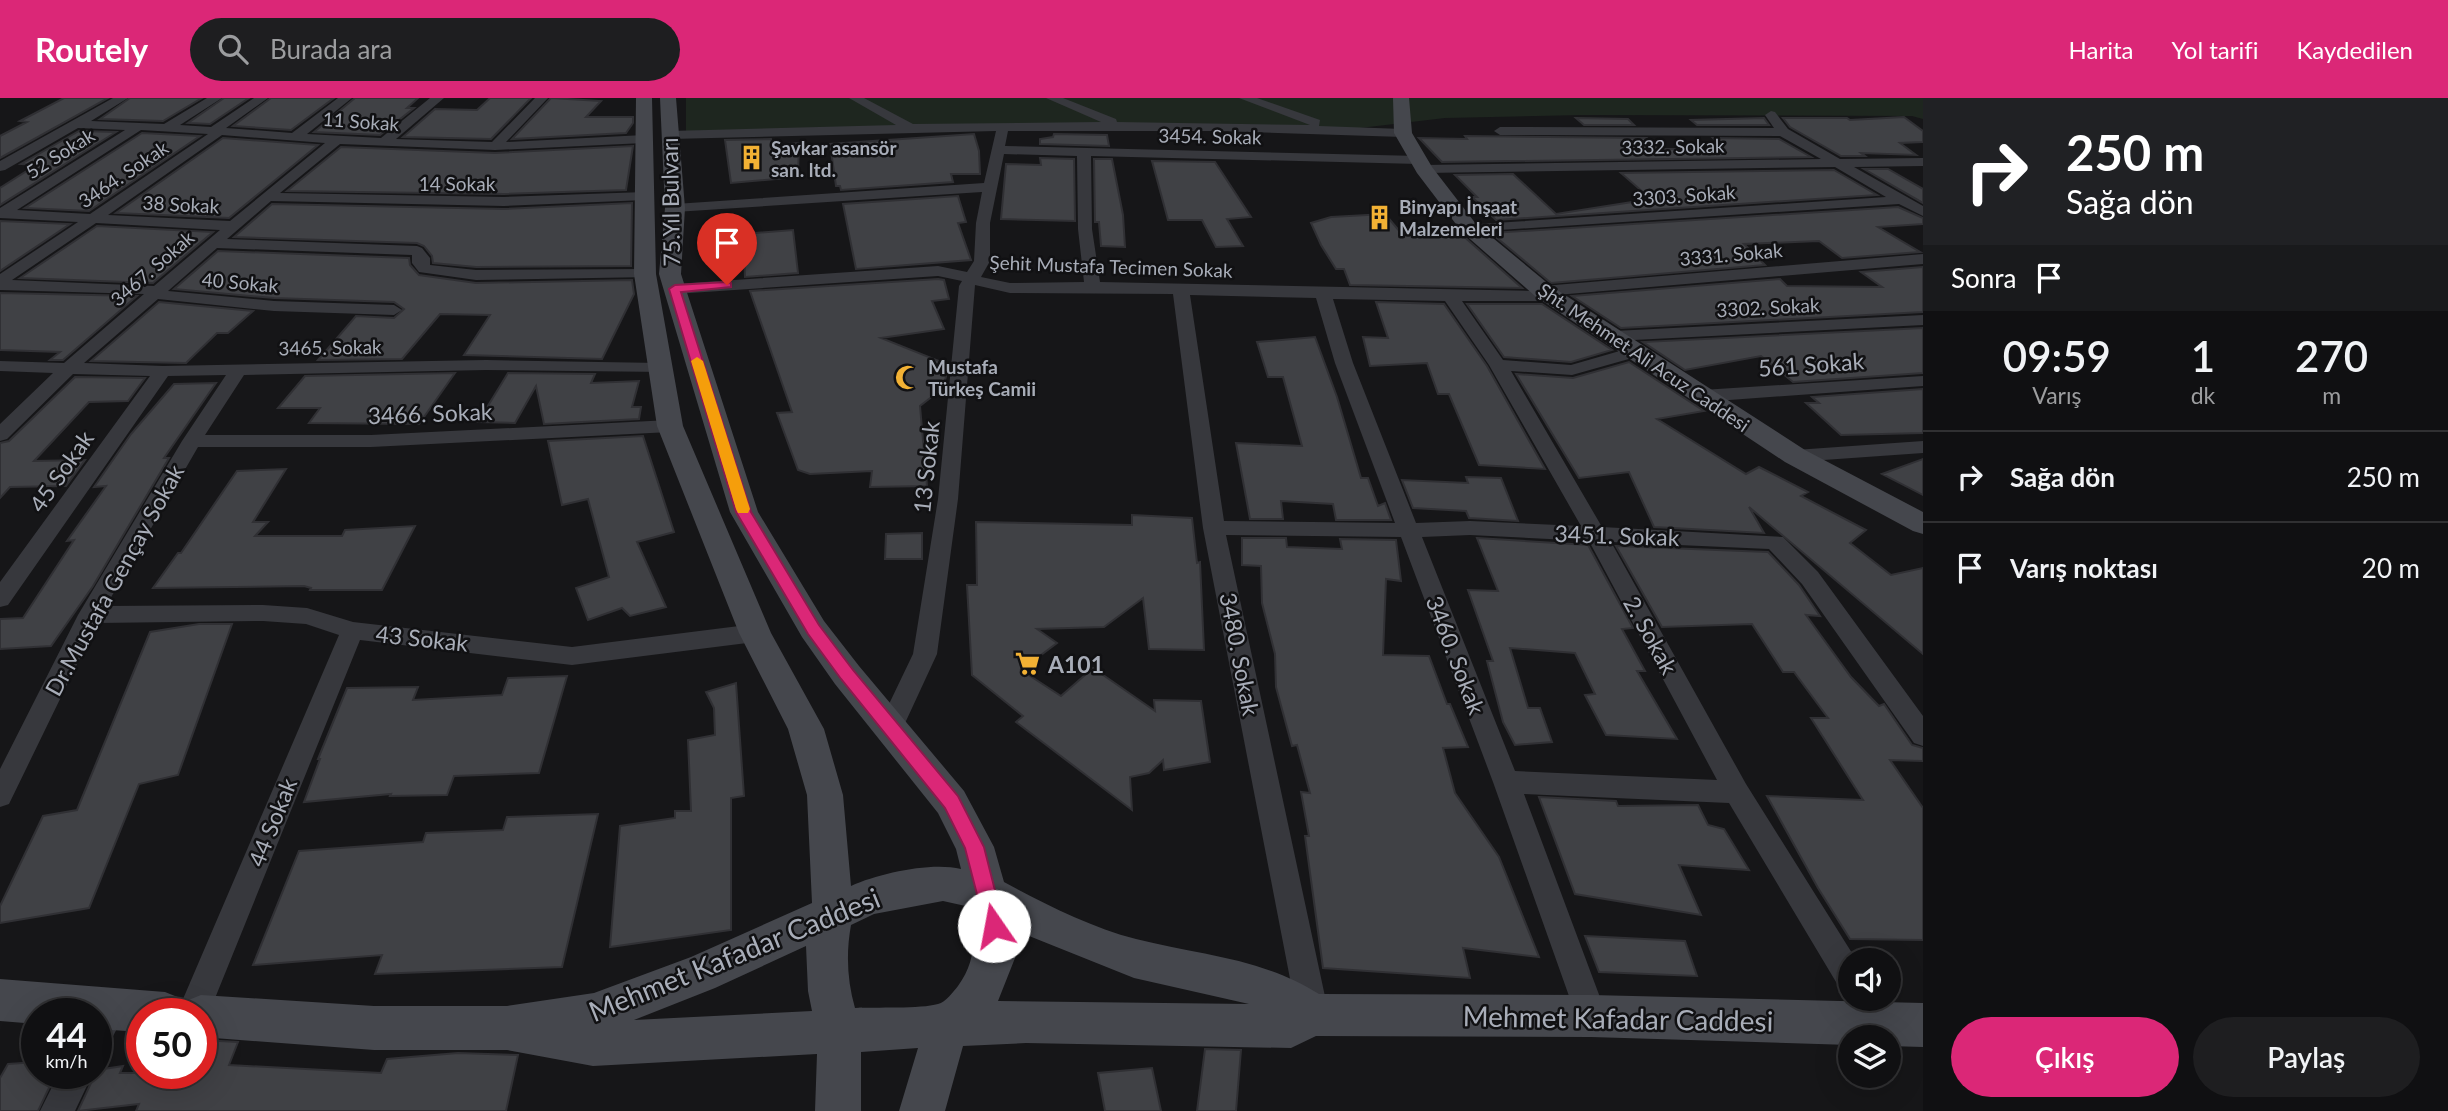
<!DOCTYPE html>
<html lang="tr">
<head>
<meta charset="utf-8">
<style>
	body { margin:0; font-family:Lato,sans-serif; background:#1e1e20; color:#f1f3f6; height:100vh; display:flex; flex-direction:column; font-size:26px; white-space:nowrap }
	* { box-sizing:border-box; margin:0 }
	p { font-size:23px; color:#9c9d9f }
	.icon { flex:none; width:38px; height:38px; fill:none; stroke:currentColor; stroke-width:2; stroke-linecap:round; stroke-linejoin:round }
	.map { position:relative; flex:1; overflow:hidden }
	.panel { display:flex; flex-direction:column; background:#101012; width:525px }
	.panel>* { flex:none }
	.banner { background:#202124; color:#fff; overflow:hidden }
	.buttons { position:absolute; left:1838px; top:850px; display:grid; gap:14px }
	.buttons a { display:grid; place-items:center; width:63px; height:63px; border-radius:50%; background:#101012; box-shadow:0 7px 28px #0002,0 0 0 2px #303032; font-size:35px }
	.speed { position:absolute; left:21px; top:900px; display:flex; gap:14px; font-size:35px; font-weight:700; text-align:center }
	.speed>* { display:grid; place-content:center; width:91px; height:91px; border-radius:50%; background:#101012; box-shadow:0 7px 28px #0002,0 0 0 2px #303032; line-height:1 }
	.speed small { font-size:18px; font-weight:400 }
	.speed .limit { border:10px solid #d22; background:#fff; color:#111 }
	.pin { position:absolute; display:grid; place-items:center; width:60px; height:60px; color:#fff; margin:-72px -30px; border-radius:50% 50% 50% 0; rotate:-45deg; box-shadow:0 0 7px #0007 }
	.pin .icon { rotate:45deg }
	.me { position:absolute; width:77px; margin:-38px; rotate:348deg; stroke-linejoin:round; filter:drop-shadow(0 0 5px #0008) }
	.turn { display:flex; align-items:center; gap:24px; height:147px; padding:0 28px; font-size:32px }
	.turn .icon { width:91px; height:91px; stroke-width:2.5 }
	.turn b { display:block; font-size:49px; line-height:60px }
	.then { display:flex; align-items:center; height:66px; padding:0 28px; background:#0003; gap:14px; font-size:26px }
	.eta { display:flex; justify-content:space-evenly; align-items:center; height:119px; text-align:center }
	.eta b { font-size:42px; font-weight:600; line-height:49px }
	.primary-button { display:flex; gap:14px; margin-top:auto; padding:14px 28px }
	.primary-button a { flex:1; height:80px; border-radius:42px; background:#db2777; color:#fff; font-size:28px; font-weight:600; line-height:80px; text-align:center }
	.primary-button a+a { background:#1e1e20; color:#f1f3f6 }
	ul { padding:0; list-style:none }
	li { display:flex; align-items:center; gap:21px; height:91px; padding:0 28px; border-top:2px solid #303032 }
	li div { flex:1 }
	li b { display:block; font-size:26px }
	li em { font-style:normal }
	header { display:flex; align-items:center; gap:42px; box-sizing:border-box; height:98px; padding:0 35px; background:#db2777; color:#fff }
	header strong { font-size:33px }
	nav { display:flex; gap:38px; margin-inline-start:auto; font-size:24px }
	.search { width:490px; height:63px; background:#1e1e20; display:flex; align-items:center; gap:18px; box-sizing:border-box; padding:0 24px; border-radius:38px; color:#9c9d9f; font-size:26px }
	main { display:flex; flex:1; min-height:0 }
	.map>svg:first-child { display:block }
</style>
</head>
<body>
<header>
<strong>Routely</strong>
<div class="search"><svg class="icon" aria-label="search" viewBox="0 0 24 24"><circle cx="10" cy="10" r="6"/><path d="M15 15l6 6"/></svg>Burada ara</div>
<nav><a>Harita</a><a>Yol tarifi</a><a>Kaydedilen</a></nav>
</header>
<main>
<div class="map">
<svg width="1923" height="1013" viewBox="0 0 1923 1013">
	<rect width="100%" height="100%" fill="#161618"/>
	<path fill="#1e261f" d="M686,0H1923V21L1912,18L1583,17L1445,20L1360,30L686,33Z"/>
	<path fill="#404145" stroke="#303034" stroke-width="2" d="M64,0H108L0,60V38L27,24L20,23Z
		M130,0H202L163,23L100,21Z
		M224,0H249L210,26L188,25Z
		M271,0H334L291,32L233,28Z
		M355,0H418L407,10H414L380,37L314,34Z
		M490,0H531L491,41L403,39L435,11L477,12Z
		M551,0L601,3L586,19H633V25L626,35L512,41Z
		M1904,19L1923,33V44L1900,45L1916,57L1861,55L1865,58H1841L1790,29L1783,20H1847L1850,22Z
		M1576,20L1628,21L1634,27H1584Z
		M1764,20L1769,27H1697L1691,22Z
		M79,33L116,34L0,107V90L36,67L21,66Z
		M142,35L200,38L89,113L25,110Z
		M974,36L979,53L980,76H951L953,84L841,92L840,88H836L830,46Z
		M1054,36L1107,37L1109,48L1040,46V41L1053,39Z
		M1465,38L1647,40L1658,51H1724L1713,40L1779,41L1811,59L1442,64L1419,40L1467,41Z
		M223,40L318,47L229,120L116,115Z
		M771,41L772,47L799,45L798,79L731,85L725,42Z
		M633,48L626,92L504,96L287,93L341,49L495,55Z
		M1040,60L1074,61L1075,123L1001,121L1006,66L1041,67Z
		M1094,61H1112L1123,117L1125,149L1101,148L1099,124H1095Z
		M1152,63L1215,64L1251,119L1227,121L1243,148L1216,149L1202,122H1168Z
		M1864,71H1888L1923,91V105Z
		M1834,72L1877,97L1496,122L1472,99H1477L1455,77L1513,76L1556,116L1651,101L1621,75Z
		M958,98L966,124L958,125L971,162L856,171L843,106Z
		M632,105L631,168L476,169L433,165L432,158L424,148L417,145L234,139L272,106L504,111Z
		M1898,109L1923,120V126L1878,129L1920,154L1842,160L1819,143L1744,146L1765,167L1551,185L1491,135Z
		M1385,116L1401,135H1416L1417,138L1461,136L1522,190L1350,187L1344,171H1336L1321,147L1311,125L1331,119Z
		M0,123L70,126L0,173Z
		M97,128L213,134L153,185L20,180Z
		M793,132L798,175L745,179L743,136Z
		M218,153L409,160L410,167L419,177L476,185L632,182L634,196L602,261L464,257L490,217L440,216L402,261L318,262L356,218L394,220L404,211L394,204L274,200L174,191Z
		M1923,169V214L1621,230L1572,198L1780,181L1787,188L1882,189L1861,174Z
		M938,181L944,182L949,201L932,203L944,231L881,240L949,267L943,290L920,308L927,388L870,389L872,373L810,376L798,372L777,315L792,314L750,193Z
		M0,195L137,198L63,262H50L60,254L0,252Z
		M159,204L253,213L228,235H217L186,265L91,263Z
		M1376,204L1444,206L1487,268L1545,371L1479,367L1449,296H1438L1427,265L1370,268L1363,239L1388,240Z
		M1467,206H1542L1612,252L1571,264L1504,259Z
		M1923,230V275L1793,284L1761,258L1685,272L1643,244Z
		M1315,239L1337,299L1361,380H1368L1378,408L1385,405L1391,422H1336L1333,406L1281,403L1283,421H1250L1236,345L1302,348L1283,279H1268L1257,244Z
		M1629,264L1704,313L1657,321L1746,376L1759,369L1808,394L1801,398L1866,432L1850,445L1891,477L1923,470V556L1749,409L1764,435L1654,429L1629,374L1579,380L1516,276L1573,280Z
		M455,275L419,326L309,325L320,310H278L305,278Z
		M508,275L595,276L591,285L639,283L632,309H641L639,321L544,326L536,288L515,325L478,324Z
		M75,279L145,280L128,303L89,304L34,363L85,362L66,388L10,389L0,400V345L9,343Z
		M216,285L164,360H169L93,488L51,548L0,551V521L23,520L74,442L67,443L106,388L94,389L131,336L174,286Z
		M1923,291V335L1841,337L1806,305H1819L1812,299Z
		M643,338L674,434L637,444L666,509L630,518L622,510L588,522L576,490L609,479L588,401L562,407L548,343Z
		M1923,361V397L1882,376Z
		M286,371L253,424H268L255,438H342L345,432L415,428L382,492H310L311,490L304,488L153,490L178,455H181L237,373Z
		M1466,379L1501,380L1518,423L1469,420L1466,413L1413,410L1402,382L1468,385Z
		M1132,417L1192,420L1197,465L1200,464L1204,552L1149,551L1143,500L1104,529L1037,531L1057,545L1021,572L1061,598L1093,570L1155,613L1154,602L1201,603L1210,664L1164,672L1163,662L1149,675L1130,679L1132,712L1016,624L1023,618L972,577L967,487H977L976,424L1132,427Z
		M922,435V461H885L886,436Z
		M1242,440H1286L1287,449L1342,451L1340,441L1396,442L1401,483L1386,481L1383,557L1429,558L1447,606H1450L1468,649L1443,650L1455,695L1499,759L1539,859L1463,850L1470,880L1323,870L1305,738H1309L1301,694L1310,695L1297,647L1292,648L1276,589L1275,556L1262,505L1261,468L1242,467Z
		M1477,440L1588,447L1633,530L1622,531L1645,573H1637L1677,641L1606,637L1585,597L1595,596L1575,555L1510,550L1528,610H1540L1552,644L1515,647L1503,624L1487,563H1493L1468,492L1498,493Z
		M1616,448L1768,454L1799,487L1820,518L1806,517L1851,579L1879,608L1884,606L1912,647L1923,650V663L1890,662L1923,710V842L1850,841L1818,790L1767,698L1863,702L1811,620H1828L1794,574H1783L1752,526L1662,529Z
		M199,526H232L178,677L139,686L89,810L0,825V808L43,718L77,712L150,534Z
		M567,578L539,675L454,678L447,697L390,698L391,696L304,704L320,661H318L347,590L418,589L413,602L502,597L508,580Z
		M736,585L744,698L731,700V832L610,849L620,728L675,720V713H691L688,642L715,637L714,610L706,594Z
		M1539,699L1616,703L1618,708L1698,707L1708,727L1724,731L1749,772L1679,767L1701,817L1575,796Z
		M598,716L562,869L375,876L382,857L253,867L299,753L423,744L426,735L503,732L507,719Z
		M1585,838L1685,843L1697,878L1599,874Z
		M201,942L238,944L229,967L381,975L387,961L458,955L518,957L506,1013H136L139,1006L78,1013L97,972L123,968L120,975H201Z
		M1205,951L1241,952L1236,1013H1197Z
		M37,964V975H56L38,1013H0V980L8,966Z
		M1152,970L1161,1013H1105L1098,975Z"/>
	<g fill="none" stroke-linecap="round" stroke-linejoin="round">
		<path fill="#37383d" fill-rule="evenodd" d="M113,0H128L91,23L164,26L207,0H222L180,27L211,29L254,0H268L226,30L292,35L338,0H352L307,36L381,40L430,0H444L396,41L492,44L535,0H548L506,44L644,37L651,41L644,45L495,52L340,46L280,95L504,99L645,94L652,98L645,102L504,108L271,103L227,141L417,148L422,150L430,160V167L476,172L645,171L653,176L651,179L476,182L419,174L412,165V157L217,150L168,193L274,203L394,207L402,212L394,217L274,213L158,201L84,265L163,268L486,262L660,265L669,270L666,274L486,272L244,277L205,337H371L670,322L680,328L670,334L371,349H198L106,508L263,507L307,510L353,524L572,549L755,526L763,529L767,535L763,541L755,544L572,567L360,542L209,915L201,927V915H177L339,537L306,526L263,523L97,525L9,706L0,709V671L78,517L182,343L226,277L168,278L8,507L0,509V484L150,278L73,276L7,341L0,343V326L53,275L0,273V263L64,265L144,196L0,192V176L78,124L0,120V110L125,32L78,30L5,72L0,73V63ZM141,32L208,36L90,116L17,112ZM222,37L325,45L230,123L108,117ZM96,125L220,132L154,188L12,182Z
			M849,0H864L913,26L1101,24L1046,0H1063L1116,21L1117,24L1310,27L1239,0H1257L1320,22L1319,28L1403,31L1409,35L1403,39L1220,33H1008L1005,48L1419,58L1426,62L1419,66L1091,58L1092,131L1100,184L1535,193L1543,188L1923,156V166L1556,197L1555,201L1549,203H1462L1503,262L1571,267L1637,248L1643,249L1646,253L1643,257L1572,277L1511,273L1602,429L1783,439L1818,474L1923,618V648L1914,645L1802,486L1769,451L1611,444L1746,686L1857,863H1850V894L1839,889L1729,705L1524,696L1607,918L1602,929L1591,933L1580,929L1493,684L1401,439L1226,437L1329,917L1324,928L1313,932L1302,928L1297,917L1203,430L1173,196L1010,195L975,187L958,401L937,556L900,636L891,639L882,636L878,629L913,556L938,401L959,188L962,183L938,178L675,196L667,191L675,186L938,168L967,174L974,163L976,125L982,94L675,114L668,110L675,106L984,85L996,33L670,41L663,37L670,33L896,27ZM1004,56L1077,58L1078,131L1084,184L1010,185L981,179L990,163V125ZM1190,197L1316,200L1335,265L1395,425L1224,423ZM1333,201L1445,203L1489,267L1581,428L1470,423L1416,425L1353,265ZM1470,437L1589,443L1717,682L1515,673L1422,439Z
			M1771,13L1775,14L1788,31L1840,61L1923,60V68L1854,69L1923,108V118L1899,106L1469,134L1462,130L1464,127L1886,99L1835,69L1424,75L1417,71L1424,67L1821,61L1780,38L1500,37L1494,33L1500,29L1774,30L1765,17Z
			M1923,217V227L1614,243L1605,238L1614,233Z
			M1923,278V288L1702,304L1693,298L1702,292Z
			M1923,343V355L1795,364L1788,362L1785,358L1788,354L1795,352Z
			M111,896L122,900L127,911L107,950L96,955V915H92L100,900Z
			M59,975H93L75,1013H40Z"/>
		<path fill="#45474d" fill-rule="evenodd" d="M636,0H652L656,176L683,328L771,535L824,631L843,697L851,788C880,775 931,764 961,771L956,751L938,715L835,586L802,539L730,414L659,176L665,110L660,0H676L685,110L681,176L758,414L824,523L859,568L964,693L994,749L1004,784C1045,806 1090,829 1136,841C1199,857 1263,860 1319,896L1591,897L1923,905V949L1888,948V940H1850V947L1591,939L1316,938L1291,950L1026,945L963,948L945,1013H899L918,950L861,954V1013H815L817,956L593,968L507,952H374L201,939V915H142V934L96,931V915H37V926L0,923V881L165,894L180,900L184,908L186,903L201,897L374,908H507L594,895L691,859L812,805L807,697L788,631L739,535L657,328L634,176ZM943,803L970,809C976,838 976,863 958,888C953,894 946,904 938,906C921,911 875,909 855,910C847,882 846,855 851,827L874,816ZM1014,832L1134,880L1249,906L998,903L1015,860ZM806,848L808,893L812,913L634,922L715,890Z
			M1393,0H1409L1412,35L1432,69L1476,126L1551,188L1805,352L1923,414V436L1913,433L1785,364L1535,198L1462,134L1417,75L1394,35Z"/>
	</g>
	<path fill="#db2777" stroke="#8e194d" stroke-width="2" d="M727,184L731,185V189L681,194L751,414L819,527L853,572L958,698L984,749L1004,828L1001,835L994,837L987,835L965,750L945,710L841,581L808,536L736,414L669,191L675,187Z"/>
	<path fill="#f59e0b" d="M697,259L703,263L750,411L748,415H738L736,411L691,263Z"/>
	<defs>
		<symbol id="building-bare" viewBox="-9 -9 18 18"><path d="M-4-6H4V6H1V3H-1V6H-4ZM-2.5-4.3h1.7v1.8h-1.7ZM.8-4.3h1.7v1.8H.8ZM-2.5-1h1.7V.8h-1.7ZM.8-1h1.7V.8H.8Z" fill="#f2b134" stroke="#111113" stroke-width="2.5" paint-order="stroke"/></symbol>
		<symbol id="mosque-bare" viewBox="-9 -9 18 18"><path d="M3.5-4.9A6 6 0 1 0 3.5 4.9A5 5 0 1 1 3.5-4.9Z" fill="#f2b134" stroke="#111113" stroke-width="2.5" paint-order="stroke"/></symbol>
		<symbol id="supermarket-bare" viewBox="-9 -9 18 18"><path d="M-6-5.5h2.5l.6 2H6L4.5 2H-2.5L-4.4-4H-6ZM-1.5 3.2a1.3 1.3 0 1 0 .1 0ZM3 3.2a1.3 1.3 0 1 0 .1 0Z" fill="#f2b134" stroke="#111113" stroke-width="2.5" paint-order="stroke"/></symbol>
	</defs>
	<g fill-rule="evenodd">
		<use href="#building-bare" x="734" y="42" width="35" height="35"/>
		<use href="#building-bare" x="1362" y="102" width="35" height="35"/>
		<use href="#mosque-bare" x="890" y="262" width="35" height="35"/>
		<use href="#supermarket-bare" x="1010" y="548" width="35" height="35"/>
	</g>
	<g text-anchor="middle" dominant-baseline="central" stroke-width="5" stroke-linejoin="round" paint-order="stroke">
		<g font-size="19" fill="#a8adb8" stroke="#111113">
			<text transform="translate(361 23) rotate(4)">11 Sokak</text>
			<text transform="translate(1210 38) rotate(1)">3454. Sokak</text>
			<text transform="translate(1673 48) rotate(-1)">3332. Sokak</text>
			<text transform="translate(60 55) rotate(-32)">52 Sokak</text>
			<text transform="translate(123 76) rotate(-34)">3464. Sokak</text>
			<text x="457" y="85">14 Sokak</text>
			<text transform="translate(1684 97) rotate(-4)">3303. Sokak</text>
			<text transform="translate(181 106) rotate(3)">38 Sokak</text>
			<text transform="translate(1731 156) rotate(-5)">3331. Sokak</text>
			<text transform="translate(1111 168) rotate(2)">Şehit Mustafa Tecimen Sokak</text>
			<text transform="translate(152 170) rotate(-41)">3467. Sokak</text>
			<text transform="translate(240 184) rotate(5)">40 Sokak</text>
			<text transform="translate(1768 209) rotate(-3)">3302. Sokak</text>
			<text transform="translate(330 249) rotate(-1)">3465. Sokak</text>
			<text transform="translate(1644 259) rotate(34)">Şht. Mehmet Ali Acuz Caddesi</text>
		</g>
		<g font-size="19" font-weight="bold" fill="#a8adb8" stroke="#111113" text-anchor="start">
			<text x="771" y="49">Şavkar asansör<tspan x="771" dy="22">san. ltd.</tspan></text>
			<text x="1399" y="108">Binyapı İnşaat<tspan x="1399" dy="22">Malzemeleri</tspan></text>
			<text x="928" y="268">Mustafa<tspan x="928" dy="22">Türkeş Camii</tspan></text>
		</g>
		<g font-size="23" fill="#a8adb8" stroke="#111113">
			<text transform="translate(670 104) rotate(-91)">75.Yıl Bulvarı</text>
			<text transform="translate(1811 266) rotate(-4)">561 Sokak</text>
			<text transform="translate(430 315) rotate(-2)">3466. Sokak</text>
			<text transform="translate(926 369) rotate(-84)">13 Sokak</text>
			<text transform="translate(61 373) rotate(-55)">45 Sokak</text>
			<text transform="translate(1617 437) rotate(2)">3451. Sokak</text>
			<text transform="translate(114 482) rotate(-61)">Dr.Mustafa Gençay Sokak</text>
			<text transform="translate(1651 537) rotate(61)">2. Sokak</text>
			<text transform="translate(422 540) rotate(6)">43 Sokak</text>
			<text transform="translate(1240 556) rotate(79)">3480. Sokak</text>
			<text transform="translate(1456 557) rotate(69)">3460. Sokak</text>
			<text transform="translate(272 724) rotate(-68)">44 Sokak</text>
		</g>
		<g font-size="23" font-weight="bold" fill="#a8adb8" stroke="#111113" text-anchor="start">
			<text x="1048" y="566">A101</text>
		</g>
		<g font-size="28" fill="#a8adb8" stroke="#111113">
			<text transform="translate(734 856) rotate(-22)">Mehmet Kafadar Caddesi</text>
			<text transform="translate(1618 920) rotate(1)">Mehmet Kafadar Caddesi</text>
		</g>
	</g>
</svg>
<div class="buttons">
<a><svg class="icon" aria-label="sound" viewBox="0 0 24 24"><path d="M4 9h4l5-4v14l-5-4H4zM17 9q2 3 0 6"/></svg></a>
<a><svg class="icon" aria-label="layers" viewBox="0 0 24 24"><path d="M12 4l9 5-9 5-9-5zM3 14l9 5 9-5"/></svg></a>
</div>
<div class="speed"><div>44<small>km/h</small></div><div class="limit">50</div></div>
<div class="pin" style="left:727px;top:187px;background:#d93025"><svg class="icon" aria-label="arrive" viewBox="0 0 24 24"><path d="M6 21V4h12l-3 4 3 4H6"/></svg></div>
<svg class="me" style="left:994px;top:828px" viewBox="-20 -20 40 40"><circle r="19" fill="#fff"/><path d="M0-13L10 11 0 6-10 11z" fill="#db2777"/></svg>
</div>
<section class="panel">
<div class="banner">
<div class="turn"><svg class="icon" aria-label="right" viewBox="0 0 24 24"><path d="M7 20v-9h11M14 6l5 5-5 5"/></svg><div><b>250 m</b>Sağa dön</div></div>
<div class="then">Sonra<svg class="icon" aria-label="arrive" viewBox="0 0 24 24"><path d="M6 21V4h12l-3 4 3 4H6"/></svg></div>
</div>
<div class="eta">
<div><b>09:59</b><p>Varış</p></div>
<div><b>1</b><p>dk</p></div>
<div><b>270</b><p>m</p></div>
</div>
<ul>
<li><svg class="icon" aria-label="right" viewBox="0 0 24 24"><path d="M7 20v-9h11M14 6l5 5-5 5"/></svg><div><b>Sağa dön</b></div><em>250 m</em></li>
<li><svg class="icon" aria-label="arrive" viewBox="0 0 24 24"><path d="M6 21V4h12l-3 4 3 4H6"/></svg><div><b>Varış noktası</b></div><em>20 m</em></li>
</ul>
<div class="primary-button"><a>Çıkış</a><a>Paylaş</a></div>
</section>
</main>
</body>
</html>
